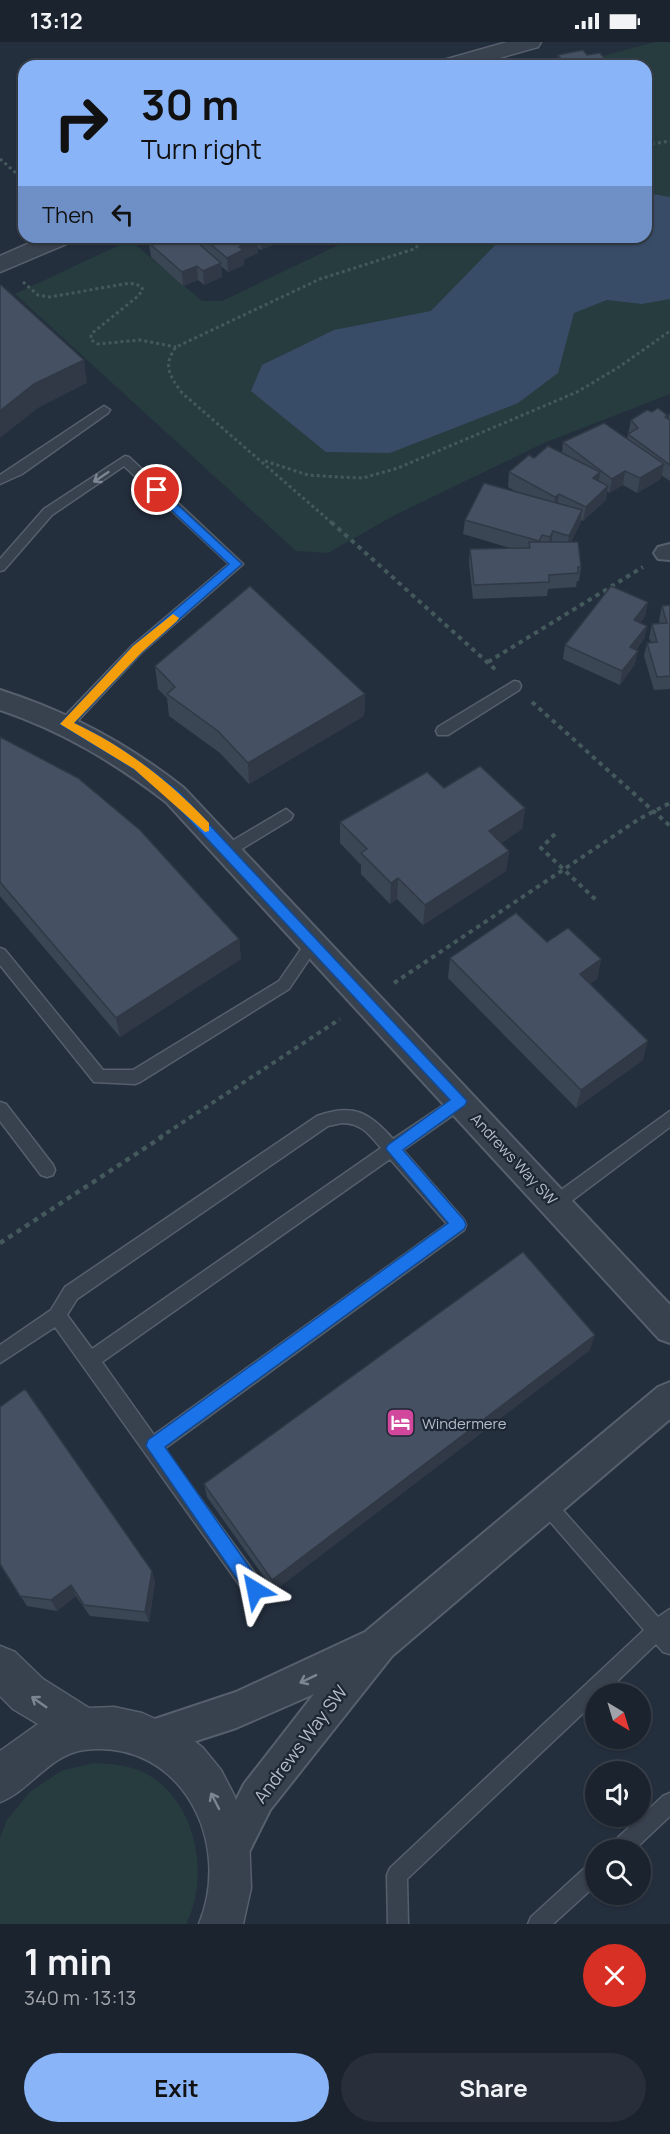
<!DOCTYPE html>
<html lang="en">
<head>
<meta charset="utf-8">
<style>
	body { margin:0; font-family:Manrope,sans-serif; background:#282f3a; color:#f1f3f6; height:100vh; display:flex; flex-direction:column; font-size:22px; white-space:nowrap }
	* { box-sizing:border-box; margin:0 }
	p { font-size:20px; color:#a0a4aa }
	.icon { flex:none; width:33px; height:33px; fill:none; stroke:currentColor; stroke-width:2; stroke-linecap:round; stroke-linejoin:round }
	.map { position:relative; height:1882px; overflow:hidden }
	.details { display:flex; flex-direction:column; background:#1b232e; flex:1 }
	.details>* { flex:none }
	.banner { position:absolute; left:18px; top:18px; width:634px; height:183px; border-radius:18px; box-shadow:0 2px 4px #0004,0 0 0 2px #39404a; background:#8ab4f8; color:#111; overflow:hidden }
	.needle { width:39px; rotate:142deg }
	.fabs { position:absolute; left:585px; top:1641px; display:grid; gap:12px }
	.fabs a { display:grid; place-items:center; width:66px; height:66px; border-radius:50%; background:#1b232e; box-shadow:0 2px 4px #0004,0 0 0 2px #39404a; font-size:30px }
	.pin { position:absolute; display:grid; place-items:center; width:51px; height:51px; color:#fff; margin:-26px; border:3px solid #fff; border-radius:50%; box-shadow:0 2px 6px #0007 }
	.me { position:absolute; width:66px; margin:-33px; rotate:325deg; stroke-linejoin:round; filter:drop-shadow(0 0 4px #0008) }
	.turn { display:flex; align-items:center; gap:21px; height:126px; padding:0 24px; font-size:27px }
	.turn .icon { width:78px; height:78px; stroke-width:2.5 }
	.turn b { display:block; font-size:42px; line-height:51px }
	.then { display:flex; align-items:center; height:57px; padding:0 24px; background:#0003; gap:12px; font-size:22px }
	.round { display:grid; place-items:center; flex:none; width:63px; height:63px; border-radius:32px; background:#282f3a }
	.head { display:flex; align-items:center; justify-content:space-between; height:102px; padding:0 24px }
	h1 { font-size:36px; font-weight:700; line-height:45px }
	.primary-button { display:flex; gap:12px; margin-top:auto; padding:12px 24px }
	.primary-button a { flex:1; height:69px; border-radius:36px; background:#8ab4f8; color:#111; font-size:24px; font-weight:700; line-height:69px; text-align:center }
	.primary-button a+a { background:#282f3a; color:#f1f3f6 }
	.status { display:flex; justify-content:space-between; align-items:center; height:42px; padding:0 30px; background:#1b232e; direction:ltr }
	.status svg { height:16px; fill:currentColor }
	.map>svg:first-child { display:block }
</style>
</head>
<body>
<div class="status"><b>13:12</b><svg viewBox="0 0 49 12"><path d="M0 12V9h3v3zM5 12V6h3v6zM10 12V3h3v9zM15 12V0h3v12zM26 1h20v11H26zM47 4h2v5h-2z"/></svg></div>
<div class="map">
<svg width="670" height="1882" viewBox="0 0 670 1882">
	<rect width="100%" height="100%" fill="#242f3e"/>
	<path fill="#263c3f" d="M655,0H670V352L544,401L395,473L328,511L296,509L15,252L130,198L202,259H222L355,195H646V24H605L599,15Z
		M94,1721C116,1722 138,1724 156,1738C198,1769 209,1837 186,1882H0V1795L7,1778L31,1749L61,1729Z"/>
	<path fill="#394c67" d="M647,151L670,155V257L642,262L607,258L574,271L558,331L518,361L390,411L326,410L251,349L262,323L334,288L431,269L503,195H646Z"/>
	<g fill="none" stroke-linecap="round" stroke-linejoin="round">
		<defs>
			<path id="service" d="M104,364L110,368L108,371L22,432L0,442V433Z
				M125,414L129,415L243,522L142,610L71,686L66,687L59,682L61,678L132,604L229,522L124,424L52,473L4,528L0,529V517L44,467Z
				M514,639L519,640L521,644L519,648L448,693H438L436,689L438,685Z
				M286,767L293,773L291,777L232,813H222L220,809L222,805Z
				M313,895L318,897L320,901L289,947L140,1040L135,1042L94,1040L0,923V906L5,908L103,1028H133L279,939L308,897Z
				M460,1052L466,1054L468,1059L466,1064L403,1108L464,1178L466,1183L464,1188L164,1407L262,1541L264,1548L262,1555L255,1557L248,1555L55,1285L0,1321V1303L51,1268L65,1245L317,1074C353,1061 369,1070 393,1097ZM342,1081C361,1081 369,1092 381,1106L92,1307L67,1273L77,1257L328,1084ZM390,1117L447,1182L154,1393L102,1320Z
				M0,1060L6,1062L53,1123L55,1128L53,1133L47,1135L41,1133L0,1079Z
				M670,1069V1085L562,1166L556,1168L550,1166L548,1161L550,1156Z
				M546,1453L552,1456L658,1575L670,1567V1612L663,1610L656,1602L604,1652H596V1659L407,1837L408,1882H388L387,1833L390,1826L644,1588L540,1468L537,1462L540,1456Z
				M670,1751V1774L634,1808H609L612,1801L663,1754Z
				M596,1819V1843L553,1882H528L531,1875L589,1822Z"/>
			<path id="minor" d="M670,502V518L658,517L654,511L658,505Z
				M0,648C69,670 128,702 184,746L670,1263V1301L659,1297L166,760C114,720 62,689 0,668Z
				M670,1340V1377L392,1614L270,1768L243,1822L230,1828L217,1822L211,1809L244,1742L314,1652L236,1686L153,1713L140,1708L135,1695L140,1682L236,1650L365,1590L658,1345Z"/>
			<path id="tertiary" d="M507,0H541L538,5L471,24H437L440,19Z
				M43,195H75L71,200L0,230V214Z
				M0,1604L15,1610L43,1637L89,1666L114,1665L142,1671L182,1689L203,1706L221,1728L234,1753L249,1795L251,1846L243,1882H199C233,1800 181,1696 84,1708C49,1713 31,1748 0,1760V1709L38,1682L13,1667L0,1654Z"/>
		</defs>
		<use href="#service" stroke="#565f6c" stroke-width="3"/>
		<use href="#minor" stroke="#565f6c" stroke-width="4"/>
		<use href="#tertiary" stroke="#565f6c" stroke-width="3"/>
		<path stroke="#44595c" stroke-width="3" stroke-dasharray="3 3" stroke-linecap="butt" d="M646,103L670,99
			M0,117L24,138
			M23,240L38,253L50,255L130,241L141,244L143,248L137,255L91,292V298L98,302L140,298L176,305
			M265,419L308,433L338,435L363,436L398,426L577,350L619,325L670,289
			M332,481L182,351C170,334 162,324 176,305L320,237L414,207L428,195"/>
		<path stroke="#44595c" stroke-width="4" stroke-dasharray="4.5 4.5" stroke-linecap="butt" d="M331,480L497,629
			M488,620L643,525
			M532,660L670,784
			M555,792L541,806L596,858
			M394,941L639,777L670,761
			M159,1096L340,977"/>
		<path stroke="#44595c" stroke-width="4.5" stroke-dasharray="5 5" stroke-linecap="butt" d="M0,1201L162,1095"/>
		<use href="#service" fill="#38414e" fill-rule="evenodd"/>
		<use href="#minor" fill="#38414e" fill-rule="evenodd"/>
		<use href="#tertiary" fill="#38414e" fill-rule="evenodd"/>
	</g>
	<path fill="#3b4654" d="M558,13H587L611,24H557Z
		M148,195H290L261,208L257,206L258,211L244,217V223L228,230L221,224L222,235L204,243L198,238L183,244L151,215Z
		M670,371V439L661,433V437L637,451L623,443L609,451L607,449L606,458L583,479L581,478L580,482L571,500L581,525L579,539H577L576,545L548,547L547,554L473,557L469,521L470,507H513L463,492L465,478L517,450L508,445L509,430L534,416L562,411L563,400L627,397L631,378L667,373V376L668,377L669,372Z
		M648,560L645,574L640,581L647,584L644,597L636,608L635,622L620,643L563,617L565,603Z
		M670,563V647L654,648L644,614L647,601L651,600L649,596L652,582L660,581L659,578L662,564Z
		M155,624L365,652L364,674L249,742L220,711L169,674L167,656L158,647Z
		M0,695L239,897L241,917L120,995L0,854Z
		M444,746L525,766L522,787L501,801L509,809L506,829L423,883L397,857L390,862L361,832V823L340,801V780Z
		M450,916L601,917L597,937L590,942L643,1018L576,1066L448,936Z
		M590,1308L274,1549L207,1455L204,1442Z
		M0,1522L152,1529L155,1540L149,1580L90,1574L76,1554L57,1569L27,1564Z"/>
	<path fill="#303945" d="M260,195H290L261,208Z
		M257,196L258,211L244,217V223L228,230L227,216L239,205Z
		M221,221L222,235L204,243L203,229Z
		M197,224L198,238L183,244L182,230Z
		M84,318L87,341L38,366L0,396V369L34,342Z
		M664,422L661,437L637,451L640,436Z
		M625,429L623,443L609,451L612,437Z
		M600,430L598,444L593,436Z
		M608,444L606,458L583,479L586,465Z
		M559,452L557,466L553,469L555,455Z
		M582,468L580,482L567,508L569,494Z
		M553,489L551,503L548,509L550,495Z
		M648,560L645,574L631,592L634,578Z
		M647,584L644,597L627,619L630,605Z
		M638,609L635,622L620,643L622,629Z
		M365,652L364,674L249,742L248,721Z
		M525,766L522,787L486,810L489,789Z
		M509,809L506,829L423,883L425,863Z
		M398,836L397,857L390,862L391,841Z
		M239,897L241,917L120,995L116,976Z
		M601,917L597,937L575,952L580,932Z
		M648,999L643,1018L576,1066L581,1048Z
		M595,1293L590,1308L274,1549L272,1538Z
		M152,1529L155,1540L149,1580L145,1570Z
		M71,1543L76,1554L57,1569L51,1558Z"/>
	<path fill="#455162" stroke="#303945" stroke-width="1.5" d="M583,8L587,13L600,11L611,24H567L558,13Z
		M540,18L547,24L521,23Z
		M154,195H191L221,221L203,229L197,224L182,230L149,201L157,198Z
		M202,195H255L257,196L239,205L243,208L227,216Z
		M0,243H1L84,318L34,342L0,369Z
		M658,366L667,373L665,375L670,378V423L628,392L638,386L631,378L647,368L652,370Z
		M604,381L664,422L640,436L625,429L612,437L563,400Z
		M548,404L600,430L593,436L608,444L586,465L559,452L555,455L509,430L529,413L534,416Z
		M484,441L582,468L569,494L553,489L550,495L542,493L539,499L465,478Z
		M529,500H578L581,525H578V531L549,533V540L474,543L470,507L530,506Z
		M250,544L365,652L248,721L218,689L167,652L175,645L155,624Z
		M611,544L648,560L634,578L647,584L630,605L638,609L622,629L565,603Z
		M670,563V634L657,635L647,601L657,600L652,582L667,581L662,564Z
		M0,695L78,736L140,788L239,897L116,976L0,840Z
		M480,724L525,766L489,789L509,809L425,863L398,836L391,841L361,811L367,807L340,780L427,730L444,746Z
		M516,871L547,900L568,886L601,917L580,932L648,999L581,1048L450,916Z
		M523,1210L595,1293L272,1538L204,1442Z
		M25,1347L152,1529L145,1570L84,1563L71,1543L51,1558L20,1554L0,1522V1365Z"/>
	<defs><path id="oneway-shaft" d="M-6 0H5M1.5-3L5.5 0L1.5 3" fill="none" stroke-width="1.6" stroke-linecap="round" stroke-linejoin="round" transform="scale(1.5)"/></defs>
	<g stroke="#7c8592">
		<use href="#oneway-shaft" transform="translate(101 435) rotate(146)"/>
		<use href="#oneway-shaft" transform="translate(308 1637) rotate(154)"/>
		<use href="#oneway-shaft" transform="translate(39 1660) rotate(-145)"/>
		<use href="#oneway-shaft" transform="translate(215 1759) rotate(-117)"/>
	</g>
	<path fill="#1a73e8" stroke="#114b97" stroke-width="1.5" d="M157,444L242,522L142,610L74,681C113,699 146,723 179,750L467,1059L465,1063L403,1108L464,1178L466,1183L464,1187L165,1405L261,1542L264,1548L261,1554L255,1556L249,1554L146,1404L148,1398L448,1181L386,1107L388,1103L450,1058L170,757L134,727L60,682L133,604L229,522L153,451L151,448Z"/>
	<path fill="#f59e0b" d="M173,572L179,576L177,579L142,610L74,681C127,706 169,739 209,781V789L205,790L134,727L60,682L133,604Z"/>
	<defs>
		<symbol id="hotel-square" viewBox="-11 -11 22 22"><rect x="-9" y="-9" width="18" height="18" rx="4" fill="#d1479c" stroke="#1d2633"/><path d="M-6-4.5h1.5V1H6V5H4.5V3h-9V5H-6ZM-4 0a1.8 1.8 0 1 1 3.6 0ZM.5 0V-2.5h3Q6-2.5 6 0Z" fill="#fff"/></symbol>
	</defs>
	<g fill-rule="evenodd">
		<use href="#hotel-square" x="384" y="1364" width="33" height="33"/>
	</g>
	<g text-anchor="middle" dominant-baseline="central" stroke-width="4.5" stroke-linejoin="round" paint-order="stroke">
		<g font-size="15" fill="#b4bcc9" stroke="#1d2633">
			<text transform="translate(514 1117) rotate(47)">Andrews Way SW</text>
		</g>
		<g font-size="15" fill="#b4bcc9" stroke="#1d2633" text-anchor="start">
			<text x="422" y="1381">Windermere</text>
		</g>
		<g font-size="18" fill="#b4bcc9" stroke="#1d2633">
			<text transform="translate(300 1702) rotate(-53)">Andrews Way SW</text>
		</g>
	</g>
</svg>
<div class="fabs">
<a><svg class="needle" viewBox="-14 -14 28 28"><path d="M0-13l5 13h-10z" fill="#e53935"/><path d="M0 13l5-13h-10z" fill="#a0a4aa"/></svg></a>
<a><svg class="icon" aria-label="sound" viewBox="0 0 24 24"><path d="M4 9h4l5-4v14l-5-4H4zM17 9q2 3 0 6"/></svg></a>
<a><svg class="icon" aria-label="search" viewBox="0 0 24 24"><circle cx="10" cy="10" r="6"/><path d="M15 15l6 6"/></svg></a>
</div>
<div class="pin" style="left:157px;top:448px;background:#d93025"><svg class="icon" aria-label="arrive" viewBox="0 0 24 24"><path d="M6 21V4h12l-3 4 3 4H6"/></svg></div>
<svg class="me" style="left:255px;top:1548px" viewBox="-20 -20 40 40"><path d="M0-17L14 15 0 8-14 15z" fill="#1a73e8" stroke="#fff" stroke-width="4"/></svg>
<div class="banner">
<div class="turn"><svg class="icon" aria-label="right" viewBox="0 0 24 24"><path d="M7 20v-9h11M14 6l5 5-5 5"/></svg><div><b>30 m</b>Turn right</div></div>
<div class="then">Then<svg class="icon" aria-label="left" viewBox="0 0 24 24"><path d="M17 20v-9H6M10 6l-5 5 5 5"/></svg></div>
</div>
</div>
<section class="details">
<div class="head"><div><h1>1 min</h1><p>340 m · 13:13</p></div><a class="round" style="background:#d93025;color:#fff"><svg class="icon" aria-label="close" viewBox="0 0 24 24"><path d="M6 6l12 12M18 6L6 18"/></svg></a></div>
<div class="primary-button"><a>Exit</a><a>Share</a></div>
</section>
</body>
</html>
